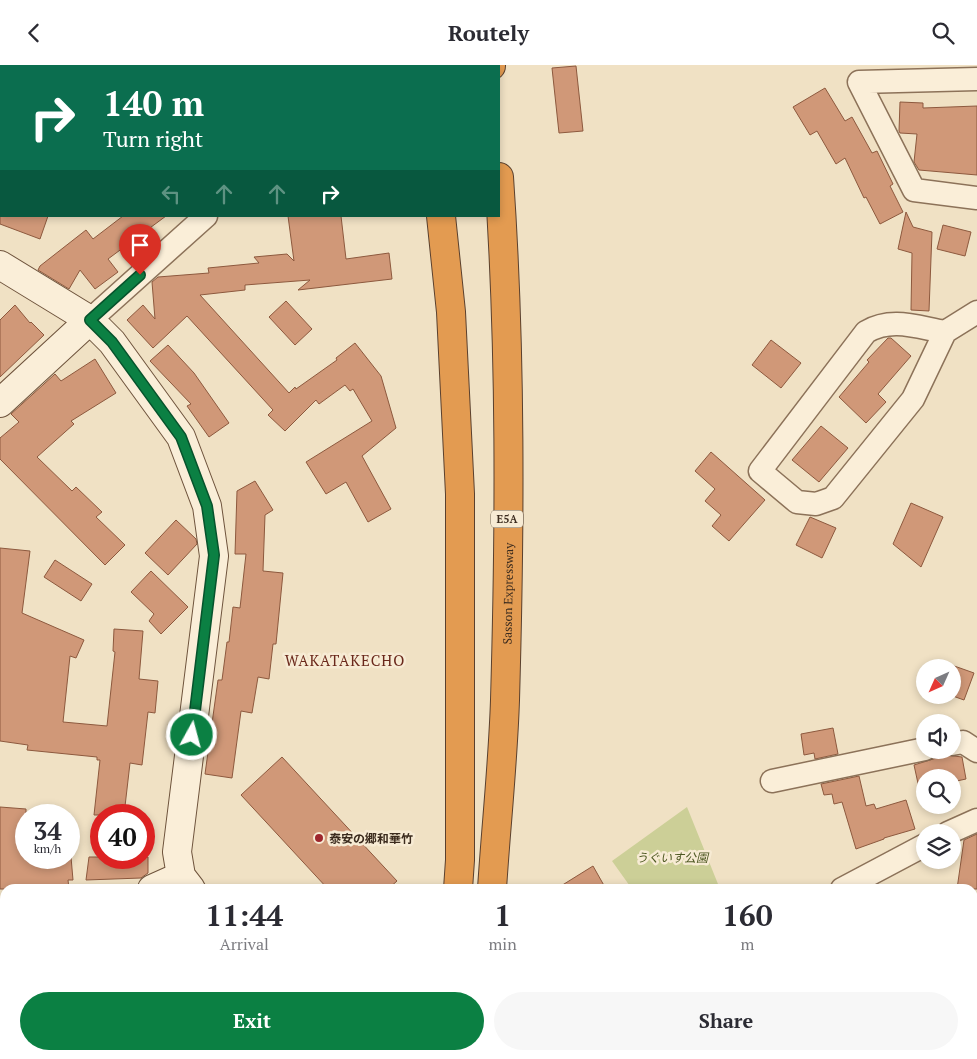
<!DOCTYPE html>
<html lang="en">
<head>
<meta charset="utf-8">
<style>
	body { margin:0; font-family:"PT Serif","Noto Sans JP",serif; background:#f7f7f7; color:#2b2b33; height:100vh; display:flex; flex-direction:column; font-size:19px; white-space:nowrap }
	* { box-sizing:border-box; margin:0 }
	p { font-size:16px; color:#7c7c81 }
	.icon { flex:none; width:28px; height:28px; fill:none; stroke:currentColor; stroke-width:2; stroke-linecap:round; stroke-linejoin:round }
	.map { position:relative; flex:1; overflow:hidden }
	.panel { position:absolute; left:0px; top:819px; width:978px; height:176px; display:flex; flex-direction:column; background:#fff; border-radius:15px 15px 0 0; box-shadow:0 2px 8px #0003 }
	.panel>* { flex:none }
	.banner { position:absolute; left:0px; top:0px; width:500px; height:152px; box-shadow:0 2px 8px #0003; background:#0b6e4f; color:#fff; overflow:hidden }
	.needle { width:32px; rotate:225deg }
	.fabs { position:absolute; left:916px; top:594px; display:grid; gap:10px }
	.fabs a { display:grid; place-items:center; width:45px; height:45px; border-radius:50%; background:#fff; box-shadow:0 2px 8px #0003; font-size:25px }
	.speed { position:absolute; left:15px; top:739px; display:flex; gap:10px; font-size:25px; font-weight:700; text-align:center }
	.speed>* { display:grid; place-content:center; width:65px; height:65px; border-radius:50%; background:#fff; box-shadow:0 2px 8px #0003; line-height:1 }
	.speed small { font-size:12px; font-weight:400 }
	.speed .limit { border:8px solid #d22; background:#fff; color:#111 }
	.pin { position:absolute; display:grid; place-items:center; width:42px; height:42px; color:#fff; margin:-51px -21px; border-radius:50% 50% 50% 0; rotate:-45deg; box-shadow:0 0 5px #0007 }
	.pin .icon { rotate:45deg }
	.me { position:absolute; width:55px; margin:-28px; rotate:7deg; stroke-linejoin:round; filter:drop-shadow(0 0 4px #0008) }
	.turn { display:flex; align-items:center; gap:18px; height:105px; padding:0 20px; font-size:22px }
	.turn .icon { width:65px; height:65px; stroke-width:2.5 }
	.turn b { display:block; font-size:35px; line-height:42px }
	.lanes { display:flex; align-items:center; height:48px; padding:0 20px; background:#0003; justify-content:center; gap:25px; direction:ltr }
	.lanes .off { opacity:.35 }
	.eta { display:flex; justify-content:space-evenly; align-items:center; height:85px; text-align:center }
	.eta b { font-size:30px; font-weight:600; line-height:35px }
	.primary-button { display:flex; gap:10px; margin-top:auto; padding:10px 20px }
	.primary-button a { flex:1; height:58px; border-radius:30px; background:#0b8043; color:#fff; font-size:20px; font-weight:600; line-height:58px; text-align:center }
	.primary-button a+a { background:#f7f7f7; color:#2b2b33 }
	header { display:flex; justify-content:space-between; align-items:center; height:65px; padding:0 20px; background:#fff; font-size:22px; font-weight:600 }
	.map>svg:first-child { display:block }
</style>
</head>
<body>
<header><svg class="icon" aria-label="back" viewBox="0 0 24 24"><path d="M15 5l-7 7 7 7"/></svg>Routely<svg class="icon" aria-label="search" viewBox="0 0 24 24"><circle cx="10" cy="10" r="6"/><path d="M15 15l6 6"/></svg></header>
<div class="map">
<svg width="977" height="994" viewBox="0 0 977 994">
	<rect width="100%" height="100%" fill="#f0e1c4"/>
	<path fill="#cccf97" d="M0,0H305L1,1V115Z
		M687,742L720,824H632L612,796Z"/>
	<path fill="#d09878" stroke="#8d593e" d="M576,1L583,66L559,68L552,3Z
		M825,23L845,56L852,52L872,88L877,86L893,119L890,121L903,147L880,159L866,132L864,133L845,93L836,99L817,66L810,70L793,42Z
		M900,37L923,38V43L977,41V110L919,105L914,97L917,69L900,68L899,66Z
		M906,147L913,162L932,167L929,246L911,245L912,188L898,184Z
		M0,151H48L40,174L0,159Z
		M123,151H166L108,194L118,207L95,224L80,205L69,224L38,205L40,201L86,165L93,174Z
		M288,151H341L346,194L389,188L392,214L298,225L310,215L245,220V225L200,230L289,328L295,322L296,324L337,295L336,293L355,278L381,311L396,363L362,391L391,444L368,457L346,417L326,429L306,397L372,356L353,324L350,326L345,320L319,339L316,335L285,366L268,350L273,345L187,251L153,283L127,255L143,240L155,254L152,217L158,212L209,208L208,203L259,198L254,192L287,189L294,196Z
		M943,160L971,167L965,191L937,184Z
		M286,236L312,264L295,280L269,252Z
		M15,240L30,258L31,257L44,270L0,312V255Z
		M888,273H891L911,291L878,329L886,337L866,358L839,332L869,297L867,295Z
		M771,275L801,298L781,323L752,300Z
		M168,280L194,308L229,358L209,372L187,341L191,339L150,296Z
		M95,294L116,328L71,356L74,359L37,392L72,426L76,422L102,447L96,452L125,480L105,500L0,394V373L19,357L11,349L55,309L61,316Z
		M821,361L848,383L819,417L792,395Z
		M711,387L765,435L729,476L712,461L721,450L705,436L715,424L695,406Z
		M255,416L273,445L265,450L263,506L283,508L276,579H273L269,614L258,612L252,648L241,646L232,713L205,709L218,615H222L227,577H229L233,542L240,543L246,489H235L237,426Z
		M911,438L943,452L921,502L893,479Z
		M810,452L836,463L822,493L796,480Z
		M176,455L196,474L197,479L168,510L145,488Z
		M0,483L30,486L22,548L84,575L76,593L70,591L63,657L107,661L115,587L113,586L114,564L143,566L139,614L158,616L155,648L148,647L142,700L130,698L124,750H94L100,695H97V692L27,685L28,680L0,676Z
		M55,495L92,519L81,536L44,512Z
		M151,506L188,542L161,569L149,556L154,549L131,527Z
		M943,597L974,608L964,635L950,630H952V602H941Z
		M833,663L838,689L815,694L814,688L804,690L801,669Z
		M946,690L962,692L966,714L952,717V712H925V722L919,723L914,700Z
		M282,692L397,816L388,824H328L241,730Z
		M859,711L866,741L874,739L876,744L906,735L915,764L884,773V774L856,784L842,737L834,739L832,729L824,730L821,719Z
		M0,742L26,744V792H71L73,815H68L69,824H0Z
		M977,769V824H957L964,775Z
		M89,792H148V808L141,813L86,815Z
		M593,801L606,824H556Z"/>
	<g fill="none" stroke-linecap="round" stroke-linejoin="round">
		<path stroke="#ccbda3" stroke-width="28" stroke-dasharray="28 14" stroke-linecap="butt" d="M426,0V1"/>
		<defs>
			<path id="street" d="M324,1L325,0
				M977,14L859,17L914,125L977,133
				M90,255L206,151
				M945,267C916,262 892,252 866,267L760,406L797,437L816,439L833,433L913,334L945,267L977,247
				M952,679L963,677L977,686
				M772,716L925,684
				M948,768L977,755
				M842,824L925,780
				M599,994L603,990"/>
			<path id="secondary" d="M0,200L90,255L112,277L181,372L207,441L214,491L177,787L181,811L191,824
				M0,338L90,255
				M152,824L181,811
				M0,889L5,887
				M350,990L354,994"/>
			<g id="highway">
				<path d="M491,0V1"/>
				<path d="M441,151L451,247L460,429V795L458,824"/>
				<path id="s1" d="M492,824C496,761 503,698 505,635C510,461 511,286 499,112"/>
				<path d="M448,994V990"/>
				<path d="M483,994L484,990"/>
			</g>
		</defs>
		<use href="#street" stroke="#8c7259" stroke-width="25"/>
		<use href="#secondary" stroke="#6e533c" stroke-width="30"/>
		<use href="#highway" stroke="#5a402e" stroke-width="30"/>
		<use href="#street" stroke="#faeed8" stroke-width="22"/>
		<use href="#secondary" stroke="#faeed8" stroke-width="28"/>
		<use href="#highway" stroke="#e39b51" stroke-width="28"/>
	</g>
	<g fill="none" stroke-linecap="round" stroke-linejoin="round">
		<defs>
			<path id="route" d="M140,210L90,255L112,277L181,372L207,441L214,490L192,670"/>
		</defs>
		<use href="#route" stroke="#07532c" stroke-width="12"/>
		<use href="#route" stroke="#0b8043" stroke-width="9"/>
	</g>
	<circle fill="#9e262d" stroke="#f7ebd4" stroke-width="2" cx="319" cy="773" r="5"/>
	<g text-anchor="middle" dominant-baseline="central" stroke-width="5" stroke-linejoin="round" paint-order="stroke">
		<rect fill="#f7ebd4" stroke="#736555" stroke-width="1" x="491" y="445.5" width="32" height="17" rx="4"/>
		<g font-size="11" font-weight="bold" fill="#3b2b1e">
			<text x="507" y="454">E5A</text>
		</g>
		<g font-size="12" fill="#3b2b1e" stroke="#f7ebd4">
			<text stroke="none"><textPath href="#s1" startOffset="296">Sasson Expressway</textPath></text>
		</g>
		<g font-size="12" font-weight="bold" fill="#3b2b1e" stroke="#f7ebd4" text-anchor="start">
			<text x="329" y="773">泰安の郷和華竹</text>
		</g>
		<g font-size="12" font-style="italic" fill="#4e5923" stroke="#f7ebd4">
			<text x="672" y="792">うぐいす公園</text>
		</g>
		<g font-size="15" letter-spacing="1" fill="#6a281b" stroke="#f7ebd4">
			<text x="345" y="595">WAKATAKECHO</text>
		</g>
	</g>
</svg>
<div class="fabs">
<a><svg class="needle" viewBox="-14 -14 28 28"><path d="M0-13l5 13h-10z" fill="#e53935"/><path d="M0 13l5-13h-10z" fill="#7c7c81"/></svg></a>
<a><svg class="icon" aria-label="sound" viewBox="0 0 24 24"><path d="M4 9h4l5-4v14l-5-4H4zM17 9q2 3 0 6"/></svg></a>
<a><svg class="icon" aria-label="search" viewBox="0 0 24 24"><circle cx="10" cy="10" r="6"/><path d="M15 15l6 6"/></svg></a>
<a><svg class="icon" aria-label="layers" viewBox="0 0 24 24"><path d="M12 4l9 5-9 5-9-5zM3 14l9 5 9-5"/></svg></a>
</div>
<div class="speed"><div>34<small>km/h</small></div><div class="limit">40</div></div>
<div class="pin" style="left:140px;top:210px;background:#d93025"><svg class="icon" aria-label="arrive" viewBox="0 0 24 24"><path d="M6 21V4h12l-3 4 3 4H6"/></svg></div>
<svg class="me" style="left:192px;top:670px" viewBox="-20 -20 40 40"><circle r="17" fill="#0b8043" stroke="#fff" stroke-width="3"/><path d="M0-11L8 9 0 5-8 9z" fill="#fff"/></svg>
<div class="banner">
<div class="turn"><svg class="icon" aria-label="right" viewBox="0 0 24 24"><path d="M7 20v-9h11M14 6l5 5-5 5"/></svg><div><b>140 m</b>Turn right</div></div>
<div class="lanes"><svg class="icon off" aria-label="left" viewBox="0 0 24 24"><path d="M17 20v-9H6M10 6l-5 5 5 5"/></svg><svg class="icon off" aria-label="ahead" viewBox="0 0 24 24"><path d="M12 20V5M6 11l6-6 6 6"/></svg><svg class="icon off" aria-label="ahead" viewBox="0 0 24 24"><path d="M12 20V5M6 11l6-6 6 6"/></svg><svg class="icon" aria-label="right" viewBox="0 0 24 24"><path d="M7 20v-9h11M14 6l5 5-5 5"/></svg></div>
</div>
<section class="panel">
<div class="eta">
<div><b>11:44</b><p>Arrival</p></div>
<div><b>1</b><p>min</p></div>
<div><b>160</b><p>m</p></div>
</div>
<div class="primary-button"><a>Exit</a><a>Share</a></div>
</section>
</div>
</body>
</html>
